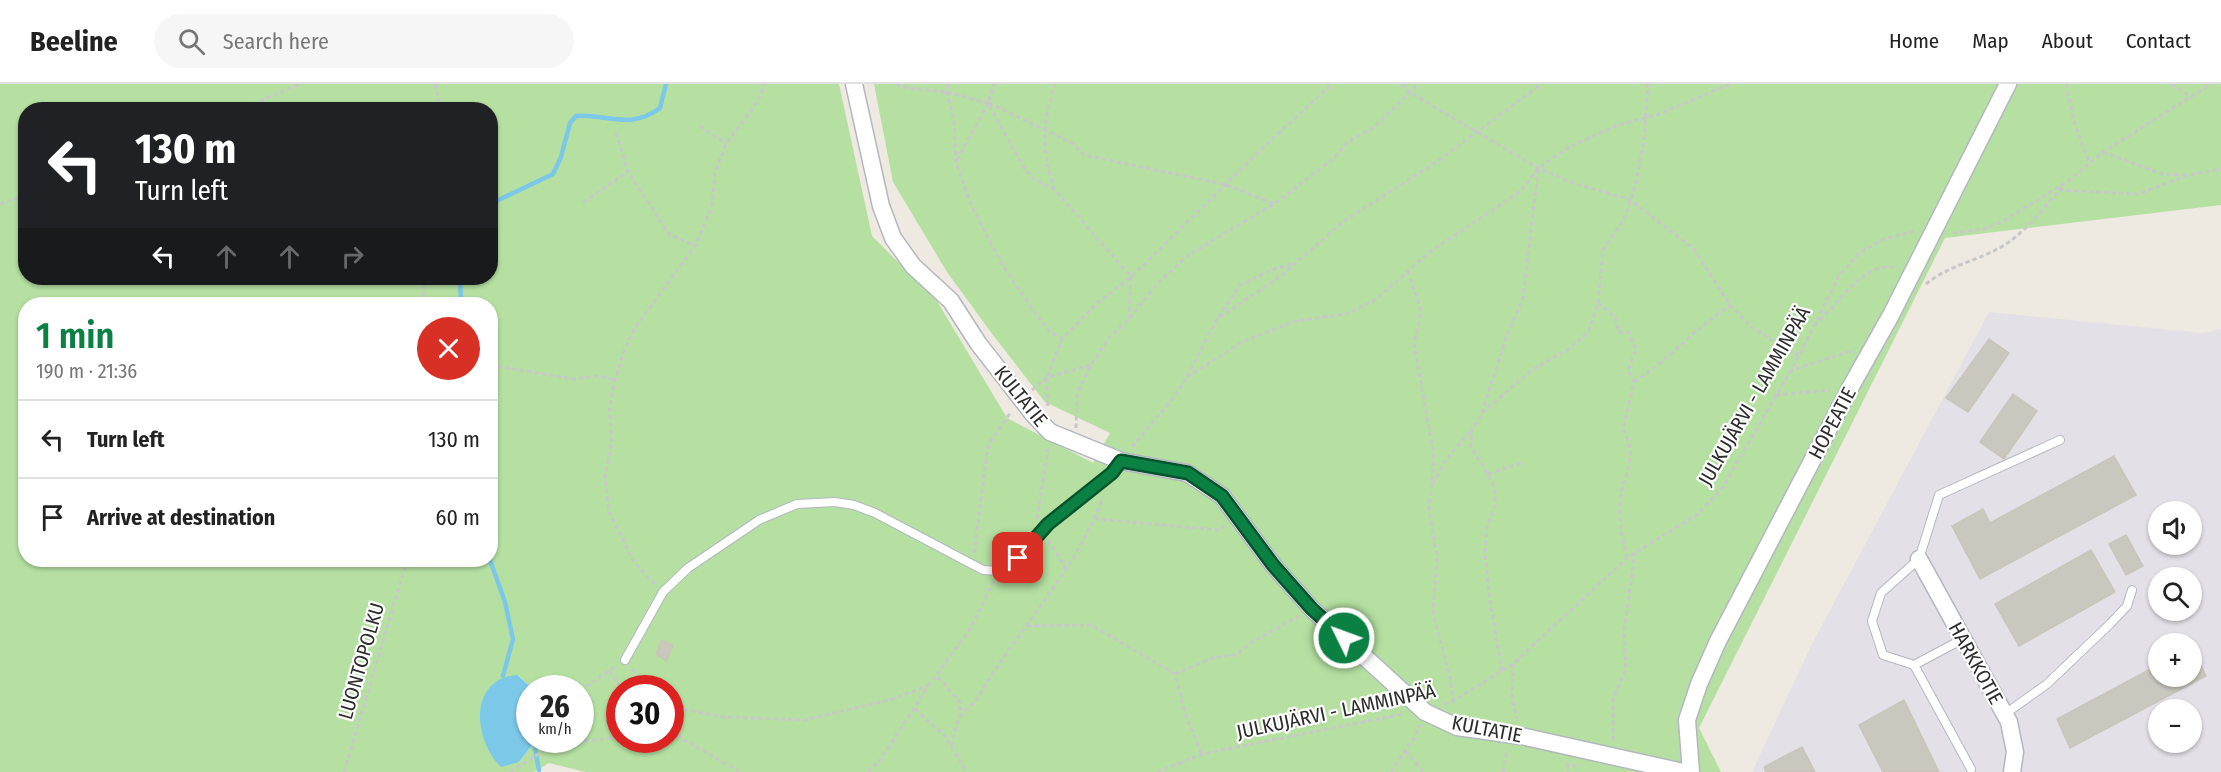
<!DOCTYPE html>
<html lang="en">
<head>
<meta charset="utf-8">
<style>
	body { margin:0; font-family:"Fira Sans Condensed",sans-serif; background:#f6f6f6; color:#222; height:100vh; display:flex; flex-direction:column; font-size:22px; white-space:nowrap }
	* { box-sizing:border-box; margin:0 }
	p { font-size:20px; color:#767676 }
	.icon { flex:none; width:33px; height:33px; fill:none; stroke:currentColor; stroke-width:2; stroke-linecap:round; stroke-linejoin:round }
	.map { position:relative; flex:1; overflow:hidden }
	.sheet { position:absolute; left:18px; top:213px; width:480px; height:270px; display:flex; flex-direction:column; background:#fff; border-radius:24px; box-shadow:0 2px 4px #0004 }
	.sheet>* { flex:none }
	.banner { position:absolute; left:18px; top:18px; width:480px; height:183px; border-radius:24px; box-shadow:0 2px 4px #0004; background:#202124; color:#fff; overflow:hidden }
	.controls { position:absolute; left:2148px; top:417px; display:grid; gap:12px }
	.controls a { display:grid; place-items:center; width:54px; height:54px; border-radius:50%; background:#fff; box-shadow:0 2px 4px #0004; font-size:30px }
	.speed { position:absolute; left:516px; top:591px; display:flex; gap:12px; font-size:30px; font-weight:700; text-align:center }
	.speed>* { display:grid; place-content:center; width:78px; height:78px; border-radius:50%; background:#fff; box-shadow:0 2px 4px #0004; line-height:1 }
	.speed small { font-size:15px; font-weight:400 }
	.speed .limit { border:9px solid #d22; background:#fff; color:#111 }
	.pin { position:absolute; display:grid; place-items:center; width:51px; height:51px; color:#fff; margin:-26px; border-radius:12px; box-shadow:0 3px 9px #0006 }
	.me { position:absolute; width:66px; margin:-33px; rotate:312deg; stroke-linejoin:round; filter:drop-shadow(0 0 4px #0008) }
	.turn { display:flex; align-items:center; gap:21px; height:126px; padding:0 18px; font-size:27px }
	.turn .icon { width:78px; height:78px; stroke-width:2.5 }
	.turn b { display:block; font-size:42px; line-height:51px }
	.lanes { display:flex; align-items:center; height:57px; padding:0 18px; background:#0003; justify-content:center; gap:30px; direction:ltr }
	.lanes .off { opacity:.35 }
	.round { display:grid; place-items:center; flex:none; width:63px; height:63px; border-radius:32px; background:#f6f6f6 }
	.head { display:flex; align-items:center; justify-content:space-between; height:102px; padding:0 18px }
	h1 { font-size:36px; font-weight:600; line-height:45px; color:#0b8043 }
	ul { padding:0; list-style:none }
	li { display:flex; align-items:center; gap:18px; height:78px; padding:0 18px; border-top:2px solid #e0e0e0 }
	li div { flex:1 }
	li b { display:block; font-size:22px }
	li em { font-style:normal }
	header { display:flex; align-items:center; gap:36px; box-sizing:border-box; height:84px; padding:0 30px; background:#fff; border-bottom:2px solid #e0e0e0 }
	header strong { font-size:28px }
	nav { display:flex; gap:33px; margin-inline-start:auto; font-size:21px }
	.search { width:420px; height:54px; background:#f6f6f6; display:flex; align-items:center; gap:15px; box-sizing:border-box; padding:0 21px; border-radius:33px; color:#767676; font-size:22px }
	.map>svg:first-child { display:block }
</style>
</head>
<body>
<header>
<strong>Beeline</strong>
<div class="search"><svg class="icon" aria-label="search" viewBox="0 0 24 24"><circle cx="10" cy="10" r="6"/><path d="M15 15l6 6"/></svg>Search here</div>
<nav><a>Home</a><a>Map</a><a>About</a><a>Contact</a></nav>
</header>
<div class="map">
<svg width="2221" height="688" viewBox="0 0 2221 688">
	<rect width="100%" height="100%" fill="#eee9e1"/>
	<path fill="#e3e1e7" fill-rule="evenodd" d="M1989,228L2203,249L2221,245V688H1752L1811,562ZM2158,428H2192V460H2158ZM2158,494H2192V526H2158ZM2158,560H2192V592H2158ZM2158,626H2192V658H2158Z"/>
	<path fill="#b5e0a2" fill-rule="evenodd" d="M0,0H839L872,152L937,217L1007,334L1093,379L1110,349L1045,318L993,251L947,188L893,98L874,0H2221V121L1945,154L1699,644L1721,688H585L549,679L534,688H0ZM26,26H490V194H26ZM26,220H490V476H26ZM517,591L532,604H580V656H536L519,678ZM620,604H670V656H620Z"/>
	<path fill="#7cc8e8" d="M517,591L532,604H530V656H536L519,678L501,683C473,656 468,595 517,591Z"/>
	<g fill="none" stroke-linecap="round" stroke-linejoin="round">
		<path stroke="#7cc8e8" stroke-width="4.5" d="M490,120L553,90L561,73L570,39L576,32C609,30 630,46 660,24L666,0
			M460,194L461,220
			M490,435V440
			M490,476L505,518L513,555L503,592
			M534,659L539,686"/>
	</g>
	<path fill="#cac7bf" stroke="#cac5ba" stroke-width="1.5" d="M1989,255L2009,269L1968,328L1946,314Z
		M2013,310L2037,327L2004,375L1980,358Z
		M2114,372L2136,411L1980,495L1952,442L1983,425L1990,439Z
		M2126,451L2143,482L2126,491L2109,460Z
		M2091,466L2115,508L2019,562L1995,520Z
		M662,556L673,562L666,577L656,570Z
		M2192,563L2206,592L2070,664L2057,635L2158,581V592H2192Z
		M1904,616L1939,688H1883L1859,641Z
		M1802,663L1815,688H1766L1764,683Z"/>
	<g fill="none" stroke-linecap="round" stroke-linejoin="round">
		<defs>
			<path id="lane" d="M1963,555L1914,581L1971,685
				M625,576L663,508L688,484L759,436L797,420L835,418L854,421L875,429L983,486L999,487C1020,472 1031,455 1050,439C1074,418 1102,402 1121,377
				M1914,581L1883,571L1872,537L1881,509L1919,475L1939,411L2060,356
				M2005,630L2047,600L2110,540L2127,522L2132,506"/>
			<path id="street" d="M854,0L881,122L893,154L913,182L951,217L978,259L1033,330L1050,348L1121,377L1187,389L1222,412L1273,481L1312,525L1425,628L1457,643L1521,652L1683,688
				M1919,475L2009,638L2015,668L2012,688
				M1691,688L1687,636L1699,600L1718,557L1850,304L1891,231L2008,0"/>
		</defs>
		<use href="#lane" stroke="#b4b7c0" stroke-width="10"/>
		<use href="#street" stroke="#b4b7c0" stroke-width="19"/>
		<path stroke="#c8c8c8" stroke-width="3" stroke-dasharray="4.5 3" stroke-linecap="butt" d="M435,0L440,26
			M896,0C913,7 927,5 945,8C959,10 973,16 988,19L1024,84L1035,96L1055,106L1131,193L1129,234
			M948,0L947,8L954,37L956,78L971,121L1003,182L1037,232L1051,249L1063,254
			M1402,0L1409,8L1538,84L1570,98L1630,116L1693,164L1730,221L1751,243L1799,272
			M2066,0L2075,41L2089,78
			M2172,0L2191,13
			M989,19L1072,59L1084,71L1227,101L1274,120
			M239,26L300,0
			M700,42L726,60
			M616,49L628,88L669,150L695,162
			M2103,68L2162,90L2188,91
			M957,76L988,19L994,0
			M1055,106C1041,68 1042,38 1055,0
			M2059,106L2138,110L2189,91L2221,85
			M583,118L628,88
			M0,120L26,111
			M1953,149L1984,145L2001,138L2068,97L2103,68L2211,0
			M1408,187L1421,227L1414,260L1434,372L1429,424L1437,474L1433,530L1450,593L1453,617
			M1926,200C1951,179 1986,176 2013,155C2031,141 2048,119 2064,101
			M1598,219L1615,233L1619,248H1628L1636,265L1628,286L1634,298L1623,346C1640,374 1622,392 1620,418C1619,438 1622,454 1627,473
			M421,220L426,194
			M1218,233L1240,201L1271,186L1294,179
			M1814,241C1840,220 1862,176 1897,184
			M490,281L573,295L599,292L615,296
			M1789,287L1854,266
			M1187,293L1242,258L1295,237L1346,230L1377,215L1428,169L1521,107L1538,84L1569,63L1615,42L1659,30L1730,0
			M1634,298C1669,275 1695,245 1730,221
			M1032,306L1046,294L1091,281
			M1776,311L1830,306
			M1048,322L1046,294L1063,254L1097,219L1131,193L1268,59L1332,0
			M1482,329L1532,286L1569,265L1589,247L1598,219L1603,166L1625,134L1636,98L1644,56L1648,0
			M1076,344L1077,310L1091,281L1108,255L1129,235L1158,199L1190,170L1274,120L1332,76L1348,58L1374,43L1419,0
			M1132,363L1174,313L1187,293L1217,235L1281,192L1344,137L1438,77L1541,0
			M1488,390L1521,379
			M1433,400L1446,375L1471,347
			M1037,435L1048,364
			M1095,435L1218,446L1224,442
			M1048,456L1066,484
			M974,469L988,361L1011,328
			M655,500L634,478L609,428L605,392L612,358L609,325L615,296L623,270L634,245L695,162L712,122L715,88L726,60L757,18L765,0
			M1027,542L1091,541L1175,590L1186,633L1202,670
			M1513,580L1512,614L1517,635
			M632,585L649,604
			M609,587L621,604
			M1502,587L1489,511L1485,467L1487,443L1495,421V406L1488,390L1471,363L1472,345L1481,331L1507,251L1523,213L1538,86
			M1175,590L1212,574L1236,571L1252,558L1299,532
			M938,593L960,618V633
			M580,607L616,582
			M670,620L677,624L723,633L804,636L893,615L929,601
			M1444,620L1453,617L1513,580L1628,473L1698,430L1723,403L1799,272L1839,192L1859,169L1884,155L1915,147
			M915,625L944,651L967,688
			M670,648L740,688
			M670,652H679L677,624
			M1613,656V615L1626,585L1624,548L1635,469
			M553,661L556,656
			M952,662C954,653 956,639 961,632C966,625 973,621 977,615C1016,547 1076,488 1103,413
			M1405,667L1424,688
			M1568,679V688
			M1573,680L1577,688
			M344,688L407,476
			M510,688L553,661L620,653
			M868,688L881,675L929,601L968,548L994,497
			M1157,688L1202,670L1403,630
			M1391,688L1415,652L1420,641
			M1503,688L1507,666"/>
		<use href="#lane" stroke="#fff" stroke-width="8"/>
		<use href="#street" stroke="#fff" stroke-width="16"/>
	</g>
	<g fill="none" stroke-linecap="round" stroke-linejoin="round">
		<defs>
			<path id="route" d="M1018,474L1048,440L1112,389L1121,377L1188,389L1222,412L1273,481L1312,525L1344,554"/>
		</defs>
		<use href="#route" stroke="#07532c" stroke-width="15"/>
		<use href="#route" stroke="#0b8043" stroke-width="10"/>
	</g>
	<g text-anchor="middle" dominant-baseline="central" stroke-width="4.5" stroke-linejoin="round" paint-order="stroke">
		<g font-size="20" fill="#2d2d2d" stroke="#fff">
			<text transform="translate(1021 312) rotate(51)">KULTATIE</text>
			<text transform="translate(1754 312) rotate(-60)">JULKUJÄRVI - LAMMINPÄÄ</text>
			<text transform="translate(1832 339) rotate(-62)">HOPEATIE</text>
			<text transform="translate(361 577) rotate(-74)">LUONTOPOLKU</text>
			<text transform="translate(1976 579) rotate(61)">HARKKOTIE</text>
			<text transform="translate(1336 627) rotate(-12)">JULKUJÄRVI - LAMMINPÄÄ</text>
			<text transform="translate(1487 645) rotate(11)">KULTATIE</text>
		</g>
	</g>
</svg>
<div class="controls">
<a><svg class="icon" aria-label="sound" viewBox="0 0 24 24"><path d="M4 9h4l5-4v14l-5-4H4zM17 9q2 3 0 6"/></svg></a>
<a><svg class="icon" aria-label="search" viewBox="0 0 24 24"><circle cx="10" cy="10" r="6"/><path d="M15 15l6 6"/></svg></a>
<a>+</a>
<a>−</a>
</div>
<div class="speed"><div>26<small>km/h</small></div><div class="limit">30</div></div>
<div class="pin" style="left:1018px;top:474px;background:#d93025"><svg class="icon" aria-label="arrive" viewBox="0 0 24 24"><path d="M6 21V4h12l-3 4 3 4H6"/></svg></div>
<svg class="me" style="left:1344px;top:554px" viewBox="-20 -20 40 40"><circle r="17" fill="#0b8043" stroke="#fff" stroke-width="3"/><path d="M0-11L8 9 0 5-8 9z" fill="#fff"/></svg>
<div class="banner">
<div class="turn"><svg class="icon" aria-label="left" viewBox="0 0 24 24"><path d="M17 20v-9H6M10 6l-5 5 5 5"/></svg><div><b>130 m</b>Turn left</div></div>
<div class="lanes"><svg class="icon" aria-label="left" viewBox="0 0 24 24"><path d="M17 20v-9H6M10 6l-5 5 5 5"/></svg><svg class="icon off" aria-label="ahead" viewBox="0 0 24 24"><path d="M12 20V5M6 11l6-6 6 6"/></svg><svg class="icon off" aria-label="ahead" viewBox="0 0 24 24"><path d="M12 20V5M6 11l6-6 6 6"/></svg><svg class="icon off" aria-label="right" viewBox="0 0 24 24"><path d="M7 20v-9h11M14 6l5 5-5 5"/></svg></div>
</div>
<section class="sheet">
<div class="head"><div><h1>1 min</h1><p>190 m · 21:36</p></div><a class="round" style="background:#d93025;color:#fff"><svg class="icon" aria-label="close" viewBox="0 0 24 24"><path d="M6 6l12 12M18 6L6 18"/></svg></a></div>
<ul>
<li><svg class="icon" aria-label="left" viewBox="0 0 24 24"><path d="M17 20v-9H6M10 6l-5 5 5 5"/></svg><div><b>Turn left</b></div><em>130 m</em></li>
<li><svg class="icon" aria-label="arrive" viewBox="0 0 24 24"><path d="M6 21V4h12l-3 4 3 4H6"/></svg><div><b>Arrive at destination</b></div><em>60 m</em></li>
</ul>
</section>
</div>
</body>
</html>
